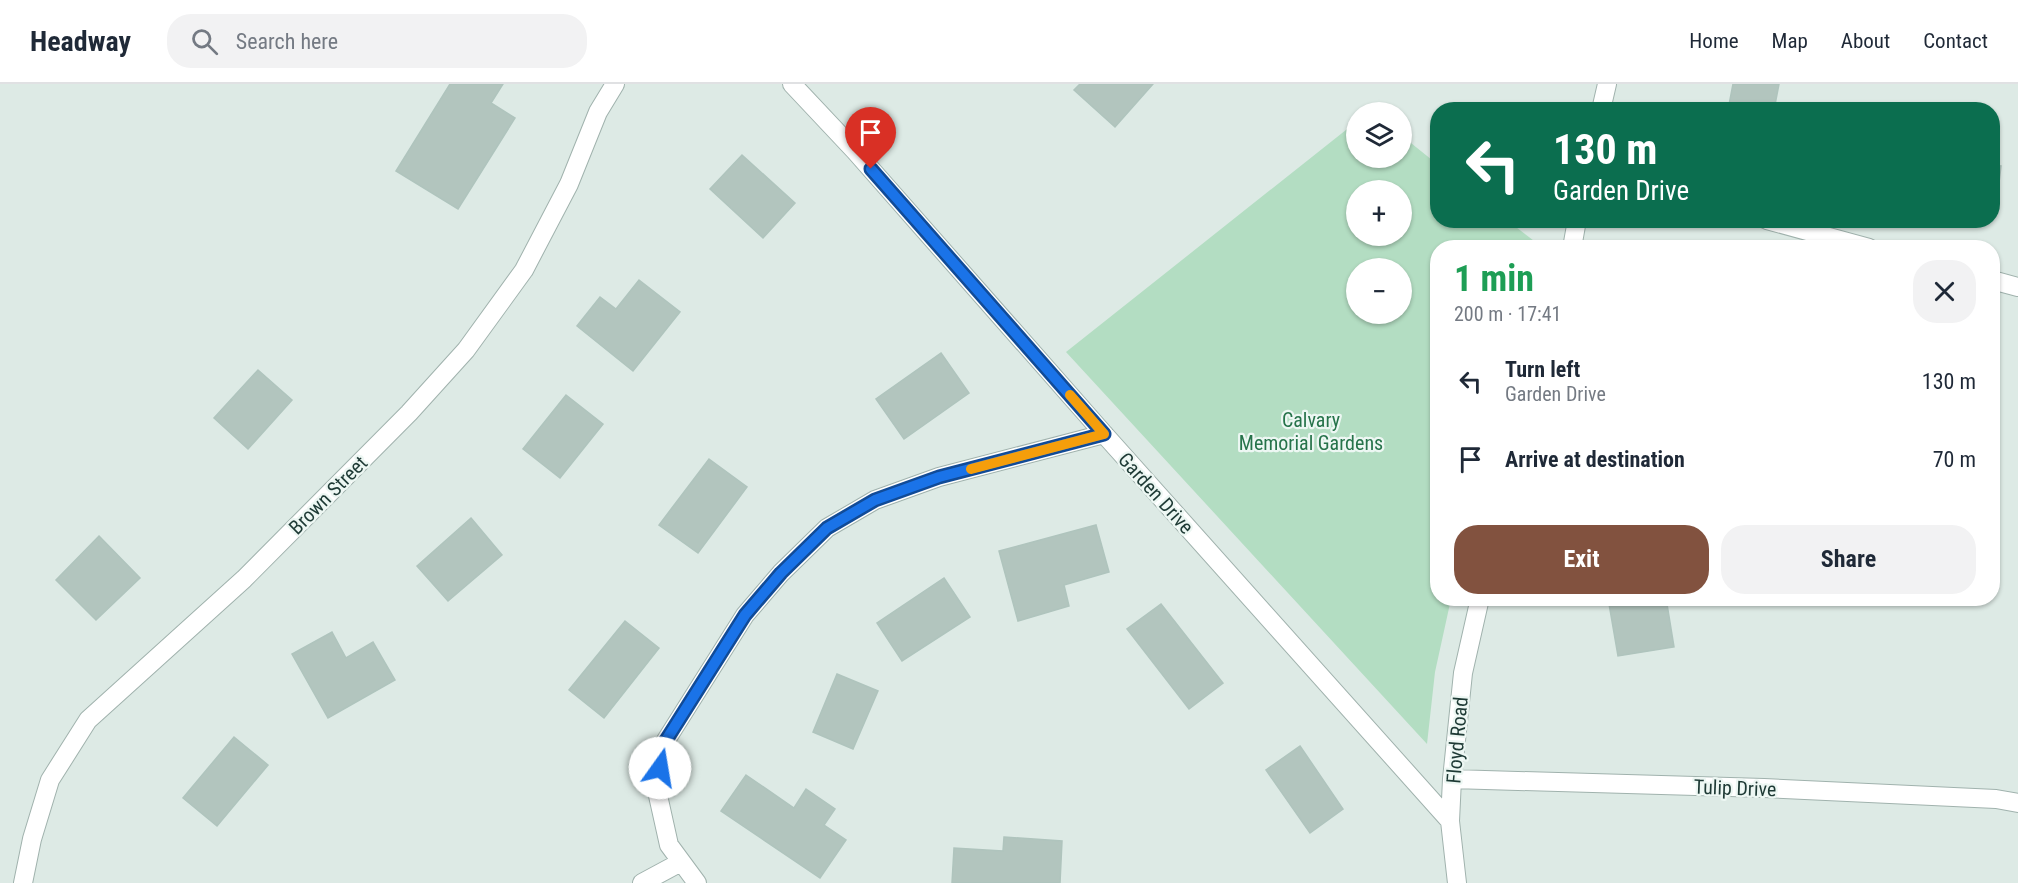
<!DOCTYPE html>
<html lang="en">
<head>
<meta charset="utf-8">
<style>
	body { margin:0; font-family:"Roboto Condensed",sans-serif; background:#f2f2f3; color:#1f2937; height:100vh; display:flex; flex-direction:column; font-size:22px; white-space:nowrap }
	* { box-sizing:border-box; margin:0 }
	p { font-size:20px; color:#747a83 }
	.icon { flex:none; width:33px; height:33px; fill:none; stroke:currentColor; stroke-width:2; stroke-linecap:round; stroke-linejoin:round }
	.map { position:relative; flex:1; overflow:hidden }
	.side { position:absolute; left:1430px; top:156px; width:570px; height:366px; display:flex; flex-direction:column; background:#fff; border-radius:24px; box-shadow:0 2px 4px #0004 }
	.side>* { flex:none }
	.banner { position:absolute; left:1430px; top:18px; width:570px; height:126px; border-radius:24px; box-shadow:0 2px 4px #0004; background:#0b6e4f; color:#fff; overflow:hidden }
	.tools { position:absolute; left:1346px; top:18px; display:grid; gap:12px }
	.tools a { display:grid; place-items:center; width:66px; height:66px; border-radius:50%; background:#fff; box-shadow:0 2px 4px #0004; font-size:30px }
	.pin { position:absolute; display:grid; place-items:center; width:51px; height:51px; color:#fff; margin:-62px -26px; border-radius:50% 50% 50% 0; rotate:-45deg; box-shadow:0 0 6px #0007 }
	.pin .icon { rotate:45deg }
	.me { position:absolute; width:66px; margin:-33px; rotate:13deg; stroke-linejoin:round; filter:drop-shadow(0 0 4px #0008) }
	.turn { display:flex; align-items:center; gap:21px; height:126px; padding:0 24px; font-size:27px }
	.turn .icon { width:78px; height:78px; stroke-width:2.5 }
	.turn b { display:block; font-size:42px; line-height:51px }
	.round { display:grid; place-items:center; flex:none; width:63px; height:63px; border-radius:24px; background:#f2f2f3 }
	.head { display:flex; align-items:center; justify-content:space-between; height:102px; padding:0 24px }
	h1 { font-size:36px; font-weight:700; line-height:45px; color:#1e9e55 }
	.button { display:flex; gap:12px; margin-top:auto; padding:12px 24px }
	.button a { flex:1; height:69px; border-radius:24px; background:#82523f; color:#fff; font-size:24px; font-weight:700; line-height:69px; text-align:center }
	.button a+a { background:#f2f2f3; color:#1f2937 }
	ul { padding:0; list-style:none }
	li { display:flex; align-items:center; gap:18px; height:78px; padding:0 24px }
	li div { flex:1 }
	li b { display:block; font-size:22px }
	li em { font-style:normal }
	header { display:flex; align-items:center; gap:36px; box-sizing:border-box; height:84px; padding:0 30px; background:#fff; border-bottom:2px solid #e0e1e3 }
	header strong { font-size:28px }
	nav { display:flex; gap:33px; margin-inline-start:auto; font-size:21px }
	.search { width:420px; height:54px; background:#f2f2f3; display:flex; align-items:center; gap:15px; box-sizing:border-box; padding:0 21px; border-radius:24px; color:#747a83; font-size:22px }
	.map>svg:first-child { display:block }
</style>
</head>
<body>
<header>
<strong>Headway</strong>
<div class="search"><svg class="icon" aria-label="search" viewBox="0 0 24 24"><circle cx="10" cy="10" r="6"/><path d="M15 15l6 6"/></svg>Search here</div>
<nav><a>Home</a><a>Map</a><a>About</a><a>Contact</a></nav>
</header>
<div class="map">
<svg width="2018" height="799" viewBox="0 0 2018 799">
	<rect width="100%" height="100%" fill="#ddeae5"/>
	<path fill="#b3ddc2" fill-rule="evenodd" d="M1356,38V74H1401V51L1437,80V136L1508,137L1542,163L1437,164V514L1451,515L1435,588L1427,660L1066,268ZM1356,106H1401V152H1356ZM1356,184H1401V230H1356Z"/>
	<path fill="#b2c5be" stroke="#afc4bd" stroke-width="1.5" d="M450,0H503L491,19L515,34L458,125L396,87Z
		M1080,0H1153L1115,43L1074,6Z
		M1733,0H1779L1774,26H1728Z
		M742,71L795,119L763,154L710,105Z
		M1992,81L2001,82L1996,123H1992Z
		M639,196L680,228L633,287L577,242L600,213L616,225Z
		M941,269L969,309L904,355L876,315Z
		M258,286L292,316L248,365L214,334Z
		M566,311L603,340L560,394L523,365Z
		M709,375L747,403L698,469L659,441Z
		M471,434L502,471L448,517L417,482Z
		M1096,441L1109,488L1064,501L1069,522L1018,537L999,467Z
		M99,452L140,494L96,536L56,496Z
		M944,494L970,533L902,577L877,539Z
		M1608,514H1666L1674,563L1618,572Z
		M1161,520L1223,599L1189,625L1127,545Z
		M625,537L659,564L604,634L569,606Z
		M332,548L346,574L373,558L395,596L328,634L292,570Z
		M837,590L878,607L853,665L813,648Z
		M234,653L268,681L217,742L183,714Z
		M1300,662L1343,725L1310,749L1266,686Z
		M746,691L794,724L806,705L835,725L824,741L846,756L820,794L721,727Z
		M1004,753L1062,757L1060,799H952L954,764L1003,767Z"/>
	<g fill="none" stroke-linecap="round" stroke-linejoin="round">
		<defs>
			<path id="street" d="M792,0L855,67L1104,350L1450,737
				M1601,26L1607,0
				M1767,136L1869,164
				M1572,164L1577,136
				M1992,196L2018,203
				M1452,695L1764,704L1996,715L2018,719
				M23,799L32,755L50,696L88,636L244,495L409,329L466,266L524,186L569,100L598,28L615,0
				M642,799L681,778
				M697,799L669,761L657,707L663,661L745,531L781,489L827,444L875,416L939,393L1104,350
				M1457,799L1450,737L1452,695L1463,589L1480,514"/>
		</defs>
		<use href="#street" stroke="#a0b2ad" stroke-width="20"/>
		<use href="#street" stroke="#fff" stroke-width="18"/>
	</g>
	<g fill="none" stroke-linecap="round" stroke-linejoin="round">
		<defs>
			<path id="route" d="M660,684L663,661L745,531L781,489L827,444L875,416L939,393L1104,350L871,85"/>
		</defs>
		<use href="#route" stroke="#114b97" stroke-width="15"/>
		<use href="#route" stroke="#1a73e8" stroke-width="10"/>
		<path stroke="#f59e0b" stroke-width="10" d="M971,385L1104,350L1070,311"/>
	</g>
	<g text-anchor="middle" dominant-baseline="central" stroke-width="4.5" stroke-linejoin="round" paint-order="stroke">
		<g font-size="20" fill="#26734a" stroke="#edf7f3">
			<text x="1311" y="336">Calvary<tspan x="1311" dy="23">Memorial Gardens</tspan></text>
		</g>
		<g font-size="20" fill="#1e3a35" stroke="#edf7f3">
			<text transform="translate(1156 409) rotate(48)">Garden Drive</text>
			<text transform="translate(328 411) rotate(-45)">Brown Street</text>
			<text transform="translate(1457 656) rotate(-85)">Floyd Road</text>
			<text transform="translate(1735 704) rotate(2)">Tulip Drive</text>
		</g>
	</g>
</svg>
<div class="tools">
<a><svg class="icon" aria-label="layers" viewBox="0 0 24 24"><path d="M12 4l9 5-9 5-9-5zM3 14l9 5 9-5"/></svg></a>
<a>+</a>
<a>−</a>
</div>
<div class="pin" style="left:871px;top:85px;background:#d93025"><svg class="icon" aria-label="arrive" viewBox="0 0 24 24"><path d="M6 21V4h12l-3 4 3 4H6"/></svg></div>
<svg class="me" style="left:660px;top:684px" viewBox="-20 -20 40 40"><circle r="19" fill="#fff"/><path d="M0-13L10 11 0 6-10 11z" fill="#1a73e8"/></svg>
<div class="banner">
<div class="turn"><svg class="icon" aria-label="left" viewBox="0 0 24 24"><path d="M17 20v-9H6M10 6l-5 5 5 5"/></svg><div><b>130 m</b>Garden Drive</div></div>
</div>
<section class="side">
<div class="head"><div><h1>1 min</h1><p>200 m · 17:41</p></div><a class="round"><svg class="icon" aria-label="close" viewBox="0 0 24 24"><path d="M6 6l12 12M18 6L6 18"/></svg></a></div>
<ul>
<li><svg class="icon" aria-label="left" viewBox="0 0 24 24"><path d="M17 20v-9H6M10 6l-5 5 5 5"/></svg><div><b>Turn left</b><p>Garden Drive</p></div><em>130 m</em></li>
<li><svg class="icon" aria-label="arrive" viewBox="0 0 24 24"><path d="M6 21V4h12l-3 4 3 4H6"/></svg><div><b>Arrive at destination</b></div><em>70 m</em></li>
</ul>
<div class="button"><a>Exit</a><a>Share</a></div>
</section>
</div>
</body>
</html>
